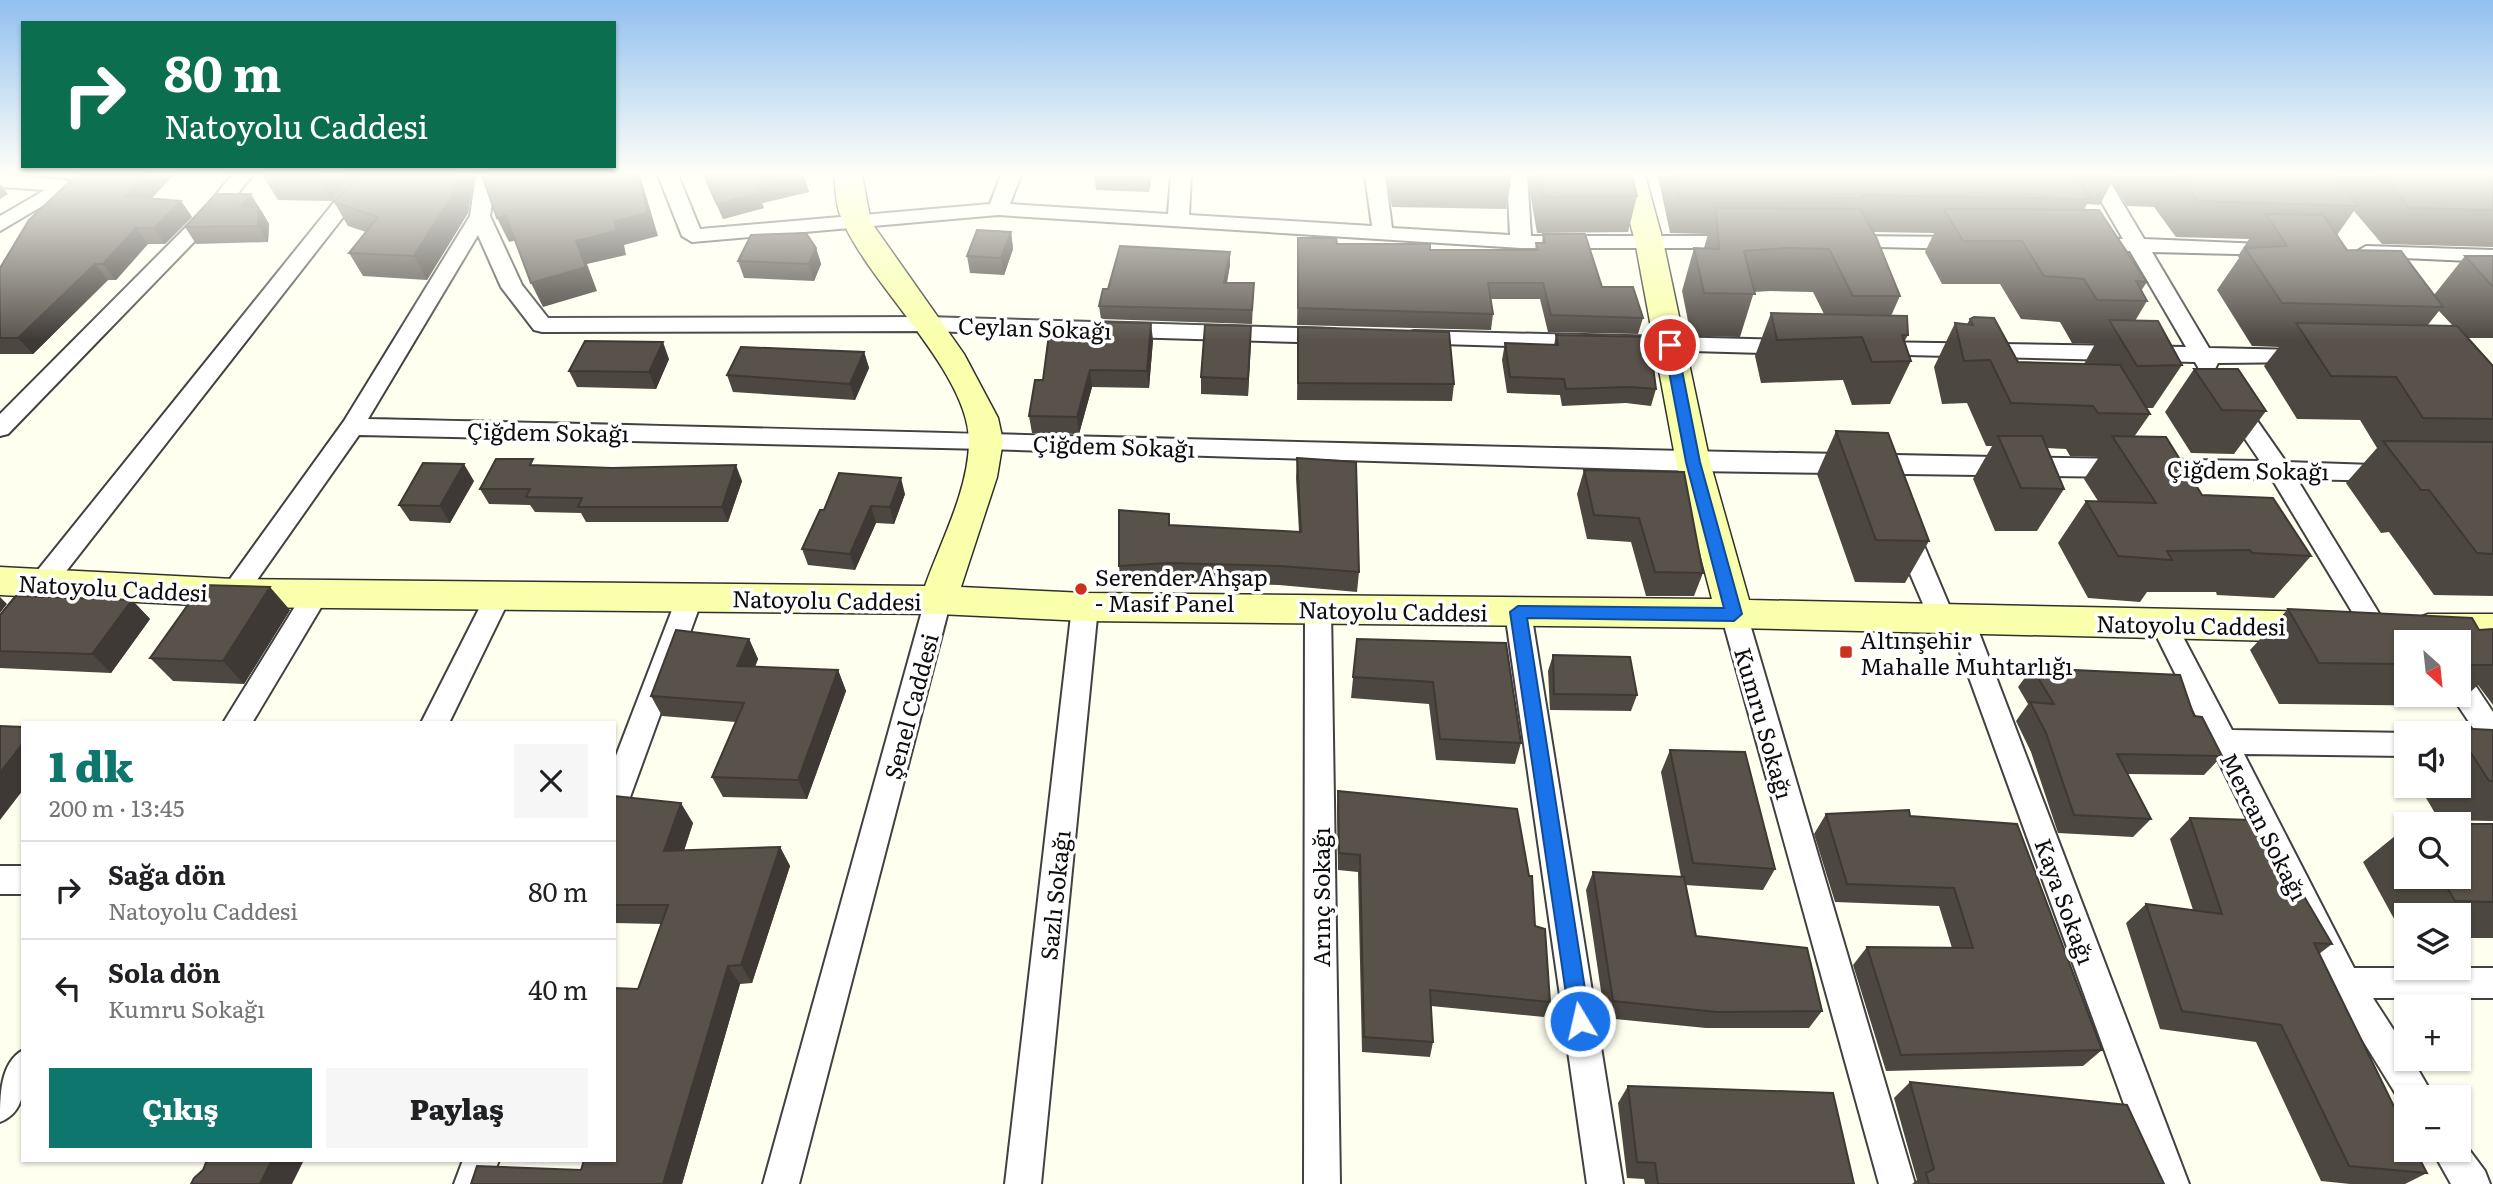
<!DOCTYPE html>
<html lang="tr">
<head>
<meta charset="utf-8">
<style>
	body { margin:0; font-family:Literata,serif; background:#f6f6f6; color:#202124; height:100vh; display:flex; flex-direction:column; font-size:26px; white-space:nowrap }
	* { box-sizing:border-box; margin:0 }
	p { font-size:23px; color:#757577 }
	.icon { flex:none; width:38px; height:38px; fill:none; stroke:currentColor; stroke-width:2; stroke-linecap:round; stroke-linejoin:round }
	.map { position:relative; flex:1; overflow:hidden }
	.details { position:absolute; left:21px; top:721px; width:595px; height:441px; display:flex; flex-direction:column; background:#fff; border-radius:0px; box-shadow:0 2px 5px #0004 }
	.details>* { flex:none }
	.top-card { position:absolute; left:21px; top:21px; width:595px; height:147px; border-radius:0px; box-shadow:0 2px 5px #0004; background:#0b6e4f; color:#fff; overflow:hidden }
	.needle { width:46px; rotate:153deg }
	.controls { position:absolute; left:2394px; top:630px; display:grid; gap:14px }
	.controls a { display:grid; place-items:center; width:77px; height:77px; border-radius:0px; background:#fff; box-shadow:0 2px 5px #0004; font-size:35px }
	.pin { position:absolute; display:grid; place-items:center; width:60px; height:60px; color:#fff; margin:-30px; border:4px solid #fff; border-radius:50%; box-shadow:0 2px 7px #0007 }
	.me { position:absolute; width:77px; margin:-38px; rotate:351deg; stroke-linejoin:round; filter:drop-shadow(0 0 5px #0008) }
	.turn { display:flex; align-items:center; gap:24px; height:147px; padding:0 28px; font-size:32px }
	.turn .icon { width:91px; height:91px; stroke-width:2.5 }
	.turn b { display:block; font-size:49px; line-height:60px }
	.round { display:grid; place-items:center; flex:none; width:74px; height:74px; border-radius:0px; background:#f6f6f6 }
	.headline { display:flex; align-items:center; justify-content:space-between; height:119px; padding:0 28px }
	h1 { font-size:42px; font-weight:800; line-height:52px; color:#0f766e }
	.button { display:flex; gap:14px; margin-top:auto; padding:14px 28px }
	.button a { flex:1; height:80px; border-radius:0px; background:#0f766e; color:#fff; font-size:28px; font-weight:800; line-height:80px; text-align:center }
	.button a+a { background:#f6f6f6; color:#202124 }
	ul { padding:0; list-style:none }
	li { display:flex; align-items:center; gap:21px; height:98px; padding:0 28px; border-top:2px solid #e0e0e0 }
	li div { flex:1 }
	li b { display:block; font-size:26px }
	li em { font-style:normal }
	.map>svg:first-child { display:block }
</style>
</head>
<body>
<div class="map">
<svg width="2493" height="1184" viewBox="0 0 2493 1184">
	<rect width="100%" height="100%" fill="#fffff0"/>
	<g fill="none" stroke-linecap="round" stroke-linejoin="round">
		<defs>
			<path id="street" d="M0,175L66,180L76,186L0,231V216L45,190L0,187Z
				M232,175H253L220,215L8,434L0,436V414L206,207Z
				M356,175H376L10,643L0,647V617Z
				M476,175H496L490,216L522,285L548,318L927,317L1333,329L1341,331L1344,336L1341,341L1333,343L927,331L542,332L534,330L501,287L478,235L368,419C999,433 1629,453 2260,461L2220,402L2224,396H2240L2286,462L2402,466L2405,472L2402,478L2393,481L2297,479L2388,628L2384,635L2375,638L2366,635L2272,479L1693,471L986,449L359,435L243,600L234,603L225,600L221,593L225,586L344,421L470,216Z
				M658,175H678L700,229L990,204L1001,175H1021L1010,204L1168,214L1171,175H1191L1189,215L1372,226L1365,175H1385L1392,228L1510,235L1507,175H1527L1531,236H1740L1750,242L1740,248H1521L998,215L692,242L682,236Z
				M2086,175H2106L2144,239L2285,245L2288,249L2278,255L2152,252L2209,348L2306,350L2314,352L2317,357L2314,362L2218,363L2215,369H2199L2195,362L1864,354L1861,349L1864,344L1872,342L2186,347L2130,251L2086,250L2076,244L2086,238L2123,239Z
				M1845,236L1964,237L1974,243L1964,249L1838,246L1835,242Z
				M2366,246L2493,250V262L2359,256L2356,252Z
				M1414,331L1795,340L1803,342L1806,347L1803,352L1795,354L1406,343L1403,338L1406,333Z
				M1904,520L1913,522L1917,529L1952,612L1961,609L1970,612L1974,619L2189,1184H2153L1950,625L1941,628L1932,625L1891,529L1895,522Z
				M316,584L325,587L329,594L252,723H223L307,587Z
				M498,586L507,589L511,596L449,723H421L489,589Z
				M690,587L699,590L703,597L629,800L624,809L614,813V761L677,597L681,590Z
				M938,590L947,593L951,600L799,1184H763L925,600L929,593Z
				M1085,597L1094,600L1098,607L1041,1184H1005L1072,607L1076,600Z
				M1318,599L1327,602L1331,609L1340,1184H1304L1305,609L1309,602Z
				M1518,602L1527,605L1531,612L1623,1184H1587L1505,612L1509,605Z
				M1734,604L1743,607L1747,614L1915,1184H1879L1721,614L1725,607Z
				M2163,613L2172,616L2232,730L2410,733H2406V756L2244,754L2354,968H2493V998H2373L2406,1049V1059H2412L2434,1097H2406L2405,1109L2334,994L2150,623L2154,616Z
				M2459,673L2469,676L2493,712V747L2483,743L2451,695H2459Z
				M0,866H23V894H0Z
				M23,1050C23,1078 30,1110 0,1122C0,1095 0,1063 23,1050Z
				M2459,1136L2485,1171L2490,1184H2451L2432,1150H2459Z
				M463,1160H499L490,1184H454Z"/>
			<path id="secondary" d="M834,175H862L871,222L964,354L998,418L1003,441L997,477L961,587L1085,593L1712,599L1676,462L1635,241L1617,175H1645L1663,241L1710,462L1749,600L2320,612L2333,617L2339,627L2333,637L2320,642L1734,628L1085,621L938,614L234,607L0,595V567L234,579L925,586C941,541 968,491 969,443C971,373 866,282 841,217C835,204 836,189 834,175Z
				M2428,614H2493V644L2415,639L2409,629L2415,619Z"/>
		</defs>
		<use href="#street" stroke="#414141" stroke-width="4"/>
		<use href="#secondary" stroke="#303030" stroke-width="3"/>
		<use href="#street" fill="#fff" fill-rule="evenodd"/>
		<use href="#secondary" fill="#f9ffab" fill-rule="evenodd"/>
	</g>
	<path fill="#4c4740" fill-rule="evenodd" d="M174,175L151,199L181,201L192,217L165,244H148L116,280H108L33,354H0V268Z
		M474,175L468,213L427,280L363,276L349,253L366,232L348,226L334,202L350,184L348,181L332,201L278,200L263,176Z
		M703,175H804L809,192L762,203L764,208L723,219Z
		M1094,175H1152L1149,192L1096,190Z
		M1386,175H1512L1506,209L1392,207Z
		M1527,175H1632L1637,196L1628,232L1537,233Z
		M1650,175H2493V247L2382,244L2354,211L2337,235L2347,250L2434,295L2465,256H2493V338H2468L2493,366V596L2434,595L2389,532L2381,533L2346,483L2377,448L2360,420L2297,419L2264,366L2279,347L2252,346L2217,290L2239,258L2238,256L2249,239L2176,237L2154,207L2127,206L2112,182L2100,205L2087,204L2084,210L2147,282L2141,291L2147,301L2135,321L2182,365L2153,408H2146L2150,414L2134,437L2202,495L2311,556L2274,598L2217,595L2216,592H2147L2140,602L2088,598L2058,543L2086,501H2098L2084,479L2099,457L2070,456L2066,449L2047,448L2064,489L2037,531H1995L1973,479L1992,446H1986L1967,403L1942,404L1934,367L1955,323L1967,324L1970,319L2018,362L2084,364L2095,344L2072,343L2060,322L2021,319L2000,284H1942L1925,252L1934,233L1873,232L1900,296L1891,316L1908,335L1904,342L1911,361L1890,404L1852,405L1843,380L1761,383L1755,356L1771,313L1824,314L1813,292L1770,291L1754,292L1740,337L1691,336L1682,291L1694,248H1704L1708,234L1670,233L1658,176ZM2439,311L2453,326H2427Z
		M261,210L269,224L268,242L196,244L185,227Z
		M1011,232L1013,249L1004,275L970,273L967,256Z
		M1543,234L1602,287L1643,318L1638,334L1548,332L1540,299H1491L1493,314L1491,330L1297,325L1298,255L1337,244L1430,250H1535L1536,243H1542Z
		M816,248L821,264L814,281L744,278L738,261Z
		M1230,265L1227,283H1254L1252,324L1101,319L1099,306L1108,289Z
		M1251,326L1248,396L1201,394V377Z
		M1298,327L1454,384L1452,401L1297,400Z
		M1556,335L1656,389L1651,406L1626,403L1562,406L1560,395L1507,393L1502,360L1505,343L1554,345Z
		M1153,340L1149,388L1092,387L1079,434L1032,433L1029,416L1043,380Z
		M864,352L869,368L855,400L733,392L727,375Z
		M669,359L656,389L577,387L569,371Z
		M2194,369L2266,411L2234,454L2191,453L2165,412Z
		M1836,431L1929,541L1905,583L1855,582L1817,474Z
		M1297,458L1359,572L1357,592L1279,585L1169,583L1121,585L1119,566L1169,514L1170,525L1299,532L1296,478Z
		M536,465L742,481L728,522H586L581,513L535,512L530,505L489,504L480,489Z
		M1584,470L1703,573L1694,596H1646L1631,542L1587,539L1577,494Z
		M474,481L450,523L410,521L399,505Z
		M905,494L894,524L876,523L855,570L808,565L802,549L824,510Z
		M132,600L150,619L111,673L0,668V615Z
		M2288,609L2479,630L2493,629V705L2478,685L2455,706L2279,704L2250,650ZM2406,642H2459V695H2406Z
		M290,610L244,684L173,681L150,658Z
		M749,639L758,659L755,667L838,670L846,691L807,799L723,797L712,777L736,722L662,716L651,696Z
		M1357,639L1506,643L1521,743L1515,764L1436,760L1429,704L1351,698Z
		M1553,655L1637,695L1631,711L1550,710L1548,671Z
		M2032,668L2194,716L2222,756L2204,775L2128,774L2151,819L2133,837L2058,833L2031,752L2016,721L2028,704L2018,687Z
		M2455,728L2493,730V821L2439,820L2419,786H2459V733H2448Z
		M1670,750L1775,869L1763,890L1685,885L1696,936L1822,1011L1809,1028H1706L1605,1018L1586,890L1593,872L1681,877L1661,772Z
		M1338,791L1535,926L1550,1002L1544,1017L1431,1006L1433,1042L1430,1057L1362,1052L1358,872L1338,870L1337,808Z
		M614,796L693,823L684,851L780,847L790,866L752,983L740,984L682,1184H471L581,1170L638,989L662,924L614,923Z
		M1826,814L1910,816L2102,1050L2083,1066L1886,1071L1853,965L1867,947L1952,948L1939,906L1835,902L1814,834Z
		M2190,818L2285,882L2332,944L2319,954L2427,1173L2405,1184H2350L2321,1181L2256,1042L2160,1029L2126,923L2146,904L2193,910L2170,839Z
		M2493,824V938H2459V915H2406V937H2404L2363,862L2406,827V877H2459Z
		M1910,1082L2164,1184H1912L1917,1180L1894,1098Z
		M1628,1086L1854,1184H1645L1644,1179L1627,1178L1618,1103Z"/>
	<path fill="#3e3934" d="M147,175H174L137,213L125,196Z
		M320,175H352L346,177L348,181L332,201L318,177Z
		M458,175H474L468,213L427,280L414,256Z
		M638,175H640L658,236L624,245L626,255L587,264L597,291L543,307L531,283L576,241Z
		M1148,175H1152L1149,192Z
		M804,176L809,192L762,203L764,208L723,219L717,204L757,187Z
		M0,184L8,194L0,199Z
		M251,194L269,224L268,242L258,226L241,206Z
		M181,201L192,217L165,244L154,228Z
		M506,216L517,240L509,242L497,218Z
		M136,228L148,244L116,280L103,264Z
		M1011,232L1013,249L1004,275L1001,258Z
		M816,248L821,264L814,281L809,264Z
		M1230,252V265L1224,296V283Z
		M95,264L108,280L33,354L18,338Z
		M1151,323L1153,340L1149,388L1147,371Z
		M1251,326V343L1248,396V379Z
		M663,342L669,359L656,389L649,372Z
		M864,352L869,368L855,400L850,384Z
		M1090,370L1092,387L1079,434L1077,417Z
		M464,464L474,481L450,523L440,506Z
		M736,465L742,481L728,522L722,507Z
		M901,478L905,494L894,524L890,507Z
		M871,506L876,523L855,570L850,554Z
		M270,587L290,610L244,684L223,661Z
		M0,597L7,604L0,613Z
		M132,600L150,619L111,673L92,654Z
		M749,639L758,659L747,686L737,666Z
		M838,670L846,691L807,799L798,780Z
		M23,743V790L0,820V773Z
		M681,803L693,823L677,871L664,851Z
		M780,847L790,866L752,983L741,965Z
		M728,966L740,984L682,1184H663Z
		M272,1160H304L292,1184H260Z"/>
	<path fill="#58524a" stroke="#3e3934" stroke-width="2" d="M77,175H147L125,196L181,201L154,228H136L103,264H95L18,338H0V268L29,220Z
		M264,175H320L318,177L263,176Z
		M347,175H458L456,189L414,256L349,253L378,217L334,202L356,178L346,177Z
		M484,175H638L648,213L615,221L616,231L576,241L586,267L531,283L506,216L497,218L483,178Z
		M704,175H804V176L757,187L759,193L717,204Z
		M1540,175H1632L1637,196L1544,197Z
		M1675,175H2076L2089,199L1861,195L1862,198L1680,197Z
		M2179,175H2335L2358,206L2198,201Z
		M2380,175H2493V210L2409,208Z
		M216,194H251L241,206L258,207V226L185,227Z
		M1716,208L1860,209L1876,237L1900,296H1853L1829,249L1786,248L1744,251L1755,294L1704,293L1694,248L1719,249Z
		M1944,209L2099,210L2147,282L2136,281L2147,301L2097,300L2084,279L2044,276L2022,241H1963Z
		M2266,214L2323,215L2347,250L2401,251L2443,307L2282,303L2245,248L2287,246Z
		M977,230L1011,232L1001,258L967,256Z
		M806,233L816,248L809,264L738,261L751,235Z
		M1543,234H1585L1602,287H1633L1643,318L1551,315L1543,283H1488L1493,314L1298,308V238H1336L1337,244H1430V250H1538L1536,243H1545Z
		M1120,246L1230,252L1224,283H1254L1252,310L1099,306L1103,289H1108Z
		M2465,256H2493V287Z
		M1771,313L1907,316L1908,335H1902L1911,361L1872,362L1862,337L1777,340Z
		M1974,317L1994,318L2018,362L2120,365L2150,414L2098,413L2093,406L2011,403L1990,360L1964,361L1955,323L1973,325L1970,319Z
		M2109,320L2158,321L2182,365L2137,366Z
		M1095,322L1151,323L1147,371L1090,370L1077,417L1029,416L1035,380H1043L1049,334L1091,337Z
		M2296,323L2457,326L2493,366V419L2423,418L2396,377L2331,376Z
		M1205,325L1251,326L1248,379L1201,377Z
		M1298,327L1449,332L1454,384L1298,383Z
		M1556,335L1649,337L1656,389L1630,387L1566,389L1564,379L1510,377L1505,343L1558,345Z
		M585,341L663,342L649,372L569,371Z
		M741,347L864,352L850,384L727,375Z
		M2194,369H2238L2266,411L2222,410Z
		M1836,431L1888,433L1929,541L1876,540Z
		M1998,436H2042L2064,489L2021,488Z
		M2112,436L2166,437L2202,495L2273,498L2311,556L2252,553L2250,550L2167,551L2172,560L2118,556L2086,501L2156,503Z
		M2383,441L2493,442V554L2477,553L2429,490H2421Z
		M1297,458L1356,462L1359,572L1280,566L1168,563L1119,566V510L1169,514V525L1301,532Z
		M496,459H533L530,465L612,468L736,465L722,507H578L582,498L526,497L530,489H480Z
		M423,463L464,464L440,506L399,505Z
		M1584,470L1684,472L1703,573L1655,572L1639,518L1594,515Z
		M839,473L901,478L890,507L871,506L850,554L802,549L820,510H824Z
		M202,585L270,587L223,661L150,658Z
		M16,596L132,600L92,654L0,651V615Z
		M2288,609L2472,618L2479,630L2493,629V665H2459V642H2406V664L2319,663Z
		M676,630L749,639L737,666L838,670L798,780L712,777L744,703L651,696Z
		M1357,639L1506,643L1521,743L1440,739L1433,682L1353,677Z
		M1553,655L1630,657L1637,695L1554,694Z
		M2032,668L2180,675L2194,716L2202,717L2222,756L2117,754L2151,819L2074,815L2046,733L2030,702L2054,704Z
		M0,726L23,727V743L0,773Z
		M2455,728L2493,730V781H2489Z
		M1670,750L1745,752L1775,869L1693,863Z
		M1338,791L1517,809L1529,876H1532L1535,926L1545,929L1550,1002L1430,990L1433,1042L1364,1037L1360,855L1339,853Z
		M614,796L681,803L664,851L780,847L741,965L728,966L663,1184H471L477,1166L581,1170L584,1160H614V988L638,989L668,905H614Z
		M1909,810L1910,816L2017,824L2102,1050L1901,1055L1867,947L1973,948L1954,888L1847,884L1826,814Z
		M2190,818L2252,820L2285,882L2298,886L2332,944L2314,943L2406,1131V1150H2415L2427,1173L2349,1166L2281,1025L2182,1011L2146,904L2222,914Z
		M2410,824H2493V902L2455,901L2441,877H2459V824Z
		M1593,872L1684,877L1696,936L1807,948L1822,1011L1717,1012L1613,1001Z
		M1910,1082L2127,1105L2164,1184H1929L1926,1173L1934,1169Z
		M1628,1086L1833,1093L1854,1184H1658L1655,1163L1637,1162Z
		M207,1160H272L260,1184H191L194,1178L203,1170Z"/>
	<linearGradient id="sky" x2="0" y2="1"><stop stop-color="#91c0f0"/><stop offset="0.51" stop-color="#fffff8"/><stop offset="1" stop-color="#fffff8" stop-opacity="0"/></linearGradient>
	<rect width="2493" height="341" fill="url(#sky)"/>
	<path fill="#1a73e8" stroke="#114b97" stroke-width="2" d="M1670,341L1677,345L1700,462L1742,614L1734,621L1527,618L1590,1021L1588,1027L1580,1030L1573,1027L1570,1021L1510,612L1518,606L1724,608L1686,462L1664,345Z"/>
	<g fill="#cc3119" stroke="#fff" stroke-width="2.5">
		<circle cx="1081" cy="589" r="7"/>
		<rect x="1839" y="645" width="14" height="14" rx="3.5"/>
	</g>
	<g text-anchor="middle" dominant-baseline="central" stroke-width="7" stroke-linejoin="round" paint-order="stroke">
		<g font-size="23" fill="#0e0e0e" stroke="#fff">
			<text transform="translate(1035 327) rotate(2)">Ceylan Sokağı</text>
			<text transform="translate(548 431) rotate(1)">Çiğdem Sokağı</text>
			<text transform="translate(1114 445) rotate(2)">Çiğdem Sokağı</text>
			<text transform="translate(2248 469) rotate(1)">Çiğdem Sokağı</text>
			<text transform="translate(113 587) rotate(3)">Natoyolu Caddesi</text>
			<text transform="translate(827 599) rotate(1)">Natoyolu Caddesi</text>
			<text transform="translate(1393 610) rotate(1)">Natoyolu Caddesi</text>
			<text transform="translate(2191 624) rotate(1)">Natoyolu Caddesi</text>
			<text transform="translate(910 706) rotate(-75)">Şenel Caddesi</text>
			<text transform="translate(1765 723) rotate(74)">Kumru Sokağı</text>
			<text transform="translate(2265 826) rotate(63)">Mercan Sokağı</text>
			<text transform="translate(1054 895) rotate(-84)">Sazlı Sokağı</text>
			<text transform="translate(1320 897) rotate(-90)">Arınç Sokağı</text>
			<text transform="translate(2066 901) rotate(70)">Kaya Sokağı</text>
		</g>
		<g font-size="23" fill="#0e0e0e" stroke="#fff" text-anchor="start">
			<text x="1095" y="576">Serender Ahşap<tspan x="1095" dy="26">- Masif Panel</tspan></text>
			<text x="1860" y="639">Altınşehir<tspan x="1860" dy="26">Mahalle Muhtarlığı</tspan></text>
		</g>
	</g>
</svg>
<div class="controls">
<a><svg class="needle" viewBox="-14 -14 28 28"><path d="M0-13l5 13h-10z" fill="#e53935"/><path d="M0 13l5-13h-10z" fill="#757577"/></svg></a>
<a><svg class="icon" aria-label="sound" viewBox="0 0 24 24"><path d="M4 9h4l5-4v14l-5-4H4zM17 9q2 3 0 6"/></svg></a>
<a><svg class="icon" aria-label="search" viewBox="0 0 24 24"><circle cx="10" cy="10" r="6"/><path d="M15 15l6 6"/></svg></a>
<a><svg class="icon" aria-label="layers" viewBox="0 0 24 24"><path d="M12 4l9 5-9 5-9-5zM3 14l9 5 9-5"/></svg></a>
<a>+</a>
<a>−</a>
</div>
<div class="pin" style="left:1670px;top:345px;background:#d93025"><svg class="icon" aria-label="arrive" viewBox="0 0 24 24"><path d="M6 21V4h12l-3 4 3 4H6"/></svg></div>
<svg class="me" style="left:1580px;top:1021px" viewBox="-20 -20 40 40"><circle r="17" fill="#1a73e8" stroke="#fff" stroke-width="3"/><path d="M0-11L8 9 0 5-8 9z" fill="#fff"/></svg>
<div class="top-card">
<div class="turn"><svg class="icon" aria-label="right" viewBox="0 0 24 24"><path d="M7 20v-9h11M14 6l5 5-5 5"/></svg><div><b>80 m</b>Natoyolu Caddesi</div></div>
</div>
<section class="details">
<div class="headline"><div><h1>1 dk</h1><p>200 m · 13:45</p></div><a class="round"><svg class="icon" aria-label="close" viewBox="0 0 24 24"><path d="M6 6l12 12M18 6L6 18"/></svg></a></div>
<ul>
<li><svg class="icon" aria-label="right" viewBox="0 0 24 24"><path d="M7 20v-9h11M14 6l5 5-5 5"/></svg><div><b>Sağa dön</b><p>Natoyolu Caddesi</p></div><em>80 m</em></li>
<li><svg class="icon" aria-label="left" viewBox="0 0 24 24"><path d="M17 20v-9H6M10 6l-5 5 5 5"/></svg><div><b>Sola dön</b><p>Kumru Sokağı</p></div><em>40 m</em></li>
</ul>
<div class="button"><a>Çıkış</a><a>Paylaş</a></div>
</section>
</div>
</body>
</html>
